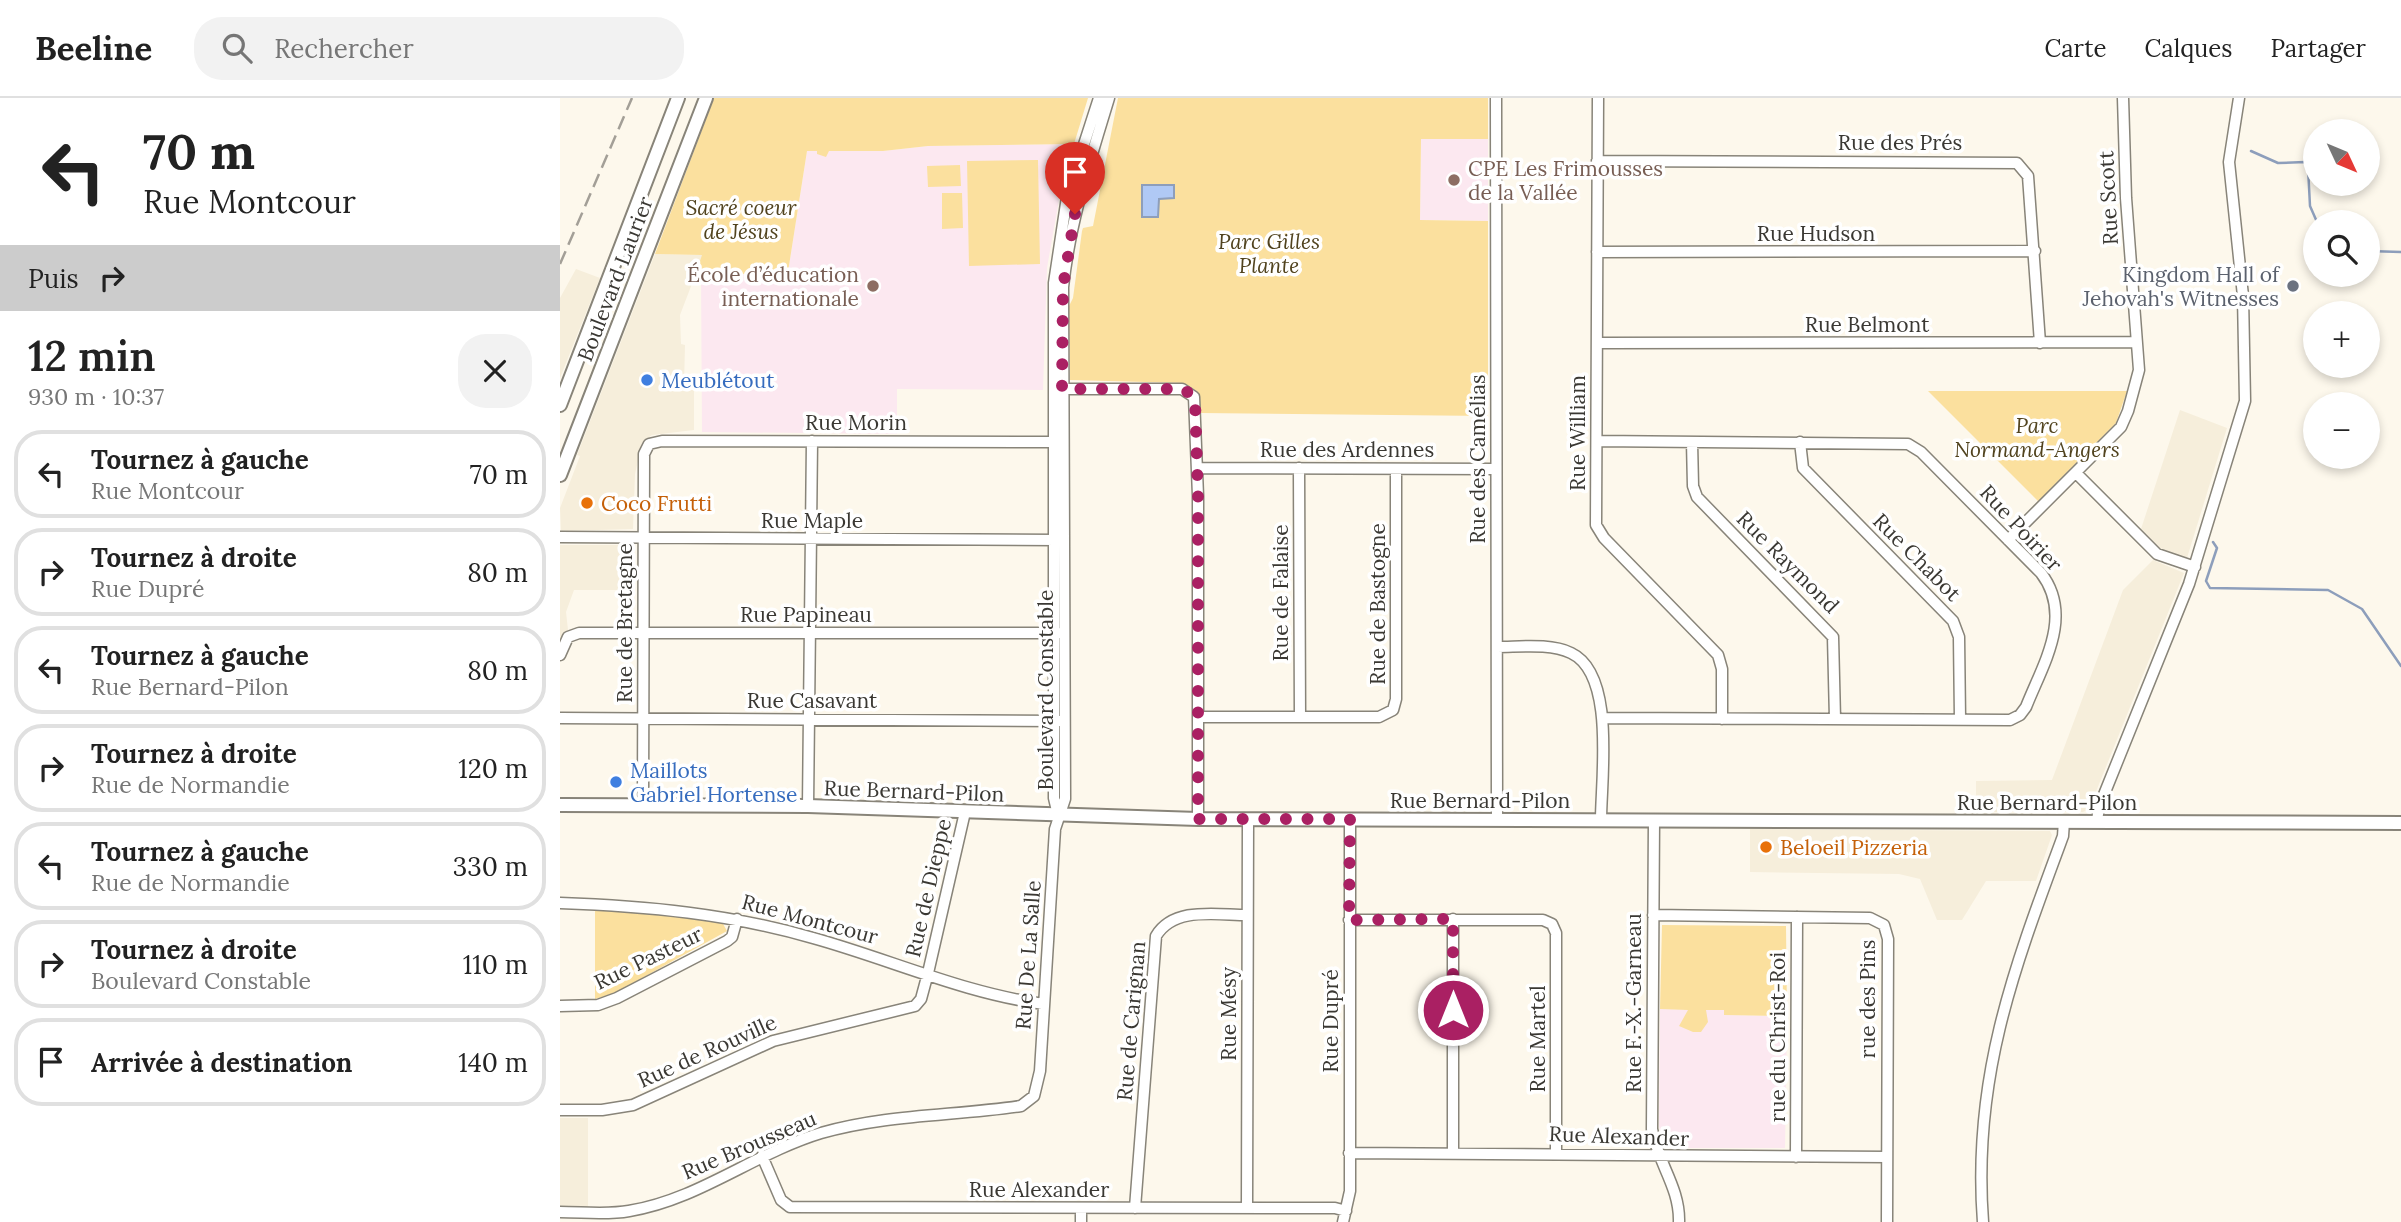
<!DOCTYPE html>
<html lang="fr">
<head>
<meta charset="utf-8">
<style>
	body { margin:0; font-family:Lora,serif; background:#f2f2f2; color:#222; height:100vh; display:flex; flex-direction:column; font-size:26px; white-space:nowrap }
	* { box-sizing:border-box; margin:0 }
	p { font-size:23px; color:#767676 }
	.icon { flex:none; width:38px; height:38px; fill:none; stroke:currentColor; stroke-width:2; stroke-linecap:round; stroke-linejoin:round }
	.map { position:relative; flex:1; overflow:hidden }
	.details { display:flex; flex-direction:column; background:#fff; width:560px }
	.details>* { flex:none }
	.banner { background:#fff; color:#222; overflow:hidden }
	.needle { width:46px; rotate:134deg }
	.buttons { position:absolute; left:1743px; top:21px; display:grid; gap:14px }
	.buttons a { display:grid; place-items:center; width:77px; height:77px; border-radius:50%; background:#fff; box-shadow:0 4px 10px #0003; font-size:35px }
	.pin { position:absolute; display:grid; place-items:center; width:60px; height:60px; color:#fff; margin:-72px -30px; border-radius:50% 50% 50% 0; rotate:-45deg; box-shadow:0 0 7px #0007 }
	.pin .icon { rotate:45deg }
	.me { position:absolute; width:77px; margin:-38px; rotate:0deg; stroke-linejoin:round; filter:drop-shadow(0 0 5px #0008) }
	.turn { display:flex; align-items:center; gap:24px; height:147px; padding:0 28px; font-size:32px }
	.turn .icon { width:91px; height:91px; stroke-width:2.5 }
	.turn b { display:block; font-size:49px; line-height:60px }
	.then { display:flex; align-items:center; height:66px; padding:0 28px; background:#0003; gap:14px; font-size:26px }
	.round { display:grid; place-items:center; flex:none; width:74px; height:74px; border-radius:28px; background:#f2f2f2 }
	.summary { display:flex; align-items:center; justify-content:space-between; height:119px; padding:0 28px }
	h1 { font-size:42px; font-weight:600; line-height:52px }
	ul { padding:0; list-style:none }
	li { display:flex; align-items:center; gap:21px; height:88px; margin:0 14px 10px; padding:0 14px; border:4px solid #e0e0e0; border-radius:28px }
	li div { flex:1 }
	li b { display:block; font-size:26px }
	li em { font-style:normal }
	header { display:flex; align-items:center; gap:42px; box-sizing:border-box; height:98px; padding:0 35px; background:#fff; border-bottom:2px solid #e0e0e0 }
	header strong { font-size:33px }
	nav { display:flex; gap:38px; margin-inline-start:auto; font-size:24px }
	.search { width:490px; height:63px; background:#f2f2f2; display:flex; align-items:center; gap:18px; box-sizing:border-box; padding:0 24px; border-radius:28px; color:#767676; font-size:26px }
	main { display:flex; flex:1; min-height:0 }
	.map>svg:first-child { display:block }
</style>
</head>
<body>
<header>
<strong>Beeline</strong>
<div class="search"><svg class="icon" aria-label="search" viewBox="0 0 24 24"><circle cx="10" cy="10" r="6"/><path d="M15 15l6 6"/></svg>Rechercher</div>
<nav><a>Carte</a><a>Calques</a><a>Partager</a></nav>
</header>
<main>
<section class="details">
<div class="banner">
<div class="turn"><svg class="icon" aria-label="left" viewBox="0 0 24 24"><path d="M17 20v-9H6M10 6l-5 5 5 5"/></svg><div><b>70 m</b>Rue Montcour</div></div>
<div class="then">Puis<svg class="icon" aria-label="right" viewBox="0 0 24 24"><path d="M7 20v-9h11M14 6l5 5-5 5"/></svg></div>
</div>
<div class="summary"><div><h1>12 min</h1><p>930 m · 10:37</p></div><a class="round"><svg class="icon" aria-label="close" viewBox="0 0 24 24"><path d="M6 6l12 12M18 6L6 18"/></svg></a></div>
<ul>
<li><svg class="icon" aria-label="left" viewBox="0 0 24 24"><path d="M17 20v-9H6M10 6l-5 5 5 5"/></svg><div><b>Tournez à gauche</b><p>Rue Montcour</p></div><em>70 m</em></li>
<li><svg class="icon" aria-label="right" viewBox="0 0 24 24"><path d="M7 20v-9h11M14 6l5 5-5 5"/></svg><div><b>Tournez à droite</b><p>Rue Dupré</p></div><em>80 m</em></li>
<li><svg class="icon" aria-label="left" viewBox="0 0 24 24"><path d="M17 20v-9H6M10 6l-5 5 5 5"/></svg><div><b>Tournez à gauche</b><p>Rue Bernard-Pilon</p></div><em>80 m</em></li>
<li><svg class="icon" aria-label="right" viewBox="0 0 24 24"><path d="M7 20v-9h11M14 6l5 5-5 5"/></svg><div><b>Tournez à droite</b><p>Rue de Normandie</p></div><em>120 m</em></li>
<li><svg class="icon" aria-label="left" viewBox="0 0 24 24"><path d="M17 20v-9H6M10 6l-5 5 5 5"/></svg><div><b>Tournez à gauche</b><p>Rue de Normandie</p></div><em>330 m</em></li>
<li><svg class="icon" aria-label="right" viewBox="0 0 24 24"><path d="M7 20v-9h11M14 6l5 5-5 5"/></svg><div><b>Tournez à droite</b><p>Boulevard Constable</p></div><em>110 m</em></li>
<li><svg class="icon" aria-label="arrive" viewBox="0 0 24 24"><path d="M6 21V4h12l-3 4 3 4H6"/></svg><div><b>Arrivée à destination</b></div><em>140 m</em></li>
</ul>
</section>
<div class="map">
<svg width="1841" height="1124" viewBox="0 0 1841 1124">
	<rect width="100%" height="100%" fill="#fdf8ec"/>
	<path fill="#f6eedb" d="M95,156L143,157L120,217L121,246L125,247L124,287L134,288V332L92,337L82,345L75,376L73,431L1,433L0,410L20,358L17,357Z
		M16,171L40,180L0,280V200Z
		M1620,312L1667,330L1627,460L1603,453L1581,431Z
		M0,447H70L75,451L73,492H14L6,514L8,532L0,540Z
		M1593,462L1624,475L1529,711L1523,714H1416V683L1492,682L1563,492Z
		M1190,731L1490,733L1492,737L1476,783H1426L1402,822H1377L1360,781L1339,776L1190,774Z
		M0,1020H28V1109H0Z"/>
	<path fill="#fce8f0" d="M861,41H928V123L860,122Z
		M514,46L500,96L487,170L483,292L337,291V336L142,334L141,179L228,174L247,53H323L368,48Z
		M1100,911L1164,912V917L1227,918L1225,1050H1113L1104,1047L1099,1028Z"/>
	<path fill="#fbe09e" d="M154,0H528L514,46L368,48L323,53H269L266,59L257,56V53H247L228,174L135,178L142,157L95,156Z
		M558,0H928V41H861L860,122L928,123V318L641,315L638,294L624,285L510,282L509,208L513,200L522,133L523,130L533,128Z
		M478,62L480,166L409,168L407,63Z
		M400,67L401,88L368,89L367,68Z
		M382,95H402L403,130L382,131Z
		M1368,293H1567L1556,325L1478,403Z
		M35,812L96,815L162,824L167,833L55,895L35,901Z
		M1102,827L1226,828L1227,918L1164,917V912H1146L1148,924L1141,934H1133L1119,928L1128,912L1100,911Z"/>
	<path fill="#b0c9f5" stroke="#8d9ebb" stroke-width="2" d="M582,87H614V100L599,101L598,119H582Z"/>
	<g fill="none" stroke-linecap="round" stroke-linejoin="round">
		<path stroke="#8d9ebb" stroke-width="2.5" d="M1691,53L1718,65L1745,64L1748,69L1750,108L1757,124
			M1808,153L1841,154
			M1653,444L1657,450L1646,483L1650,490L1768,492L1802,511L1841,568"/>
		<defs>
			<path id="minor" d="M936,0L937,721
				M1038,0L1036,427L1044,440L1158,557L1162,571V621
				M1037,63L1457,65L1468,78L1480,245
				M1037,154L1475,153
				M1038,245L1576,244
				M496,291H622L634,299L638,398V721
				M1037,343L1348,346L1361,354L1481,475C1514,518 1483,566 1466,609L1460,617L1450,622L1042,620
				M1132,344L1133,388L1137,399L1273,539L1275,621
				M1240,344L1243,370L1393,523L1399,539L1400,621
				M637,370L936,371
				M739,370L740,619
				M1516,375L1597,456L1635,469
				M0,439L497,442
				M1448,442L1561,329L1568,313L1579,272L1566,100L1563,0
				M937,549C960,549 990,545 1011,555C1056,576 1041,680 1041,722
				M0,557L8,539L19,535H498
				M639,619H819L833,612L836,601V371
				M0,620L500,623
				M83,707L84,356L89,346L102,343L503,344
				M248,708L252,343
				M498,717L494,700V185L507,99L539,0
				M1094,722L1092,1031C1097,1064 1120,1089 1119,1124
				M1537,723L1539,709L1629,486L1685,303L1683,198L1669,64L1679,0
				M0,805C87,808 170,816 253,840C329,861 406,896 484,906
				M1093,817L1310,820L1324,827L1328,841L1327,1124
				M893,821V1055
				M789,822H983L992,826L996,835V1055
				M0,908L38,907L57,900L167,843L172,839L177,821
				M0,1012H42L73,1007L213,943L355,908L361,901L368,875L405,714
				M789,1055L1327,1059
				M202,1058L221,1102L230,1109L775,1110L786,1113
				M1236,1059L1237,819
				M575,1110L596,838C614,808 657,817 687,817
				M687,1110L688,721
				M0,1114C23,1114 47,1117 69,1113C138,1102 195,1055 261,1035C327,1016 395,1018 461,1008L474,998L480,973L495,731L505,701L503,189C510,123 530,63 549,0
				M521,1124V1110
				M783,1124L790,1093V721
				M1423,1124C1412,980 1454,870 1503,738L1504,723"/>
			<path id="major" d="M0,307L118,0
				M0,377L146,0
				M0,707L248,708L638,721L1841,725"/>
		</defs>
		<use href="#minor" stroke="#888479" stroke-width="13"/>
		<use href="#major" stroke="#888479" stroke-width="16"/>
		<use href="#minor" stroke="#fff" stroke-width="10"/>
		<use href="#major" stroke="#fff" stroke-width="12"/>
		<path stroke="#a39f97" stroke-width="2.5" stroke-dasharray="14 7" stroke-linecap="butt" d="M0,166L72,0"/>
	</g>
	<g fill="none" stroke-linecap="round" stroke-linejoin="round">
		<path stroke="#aa2063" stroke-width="12" stroke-dasharray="0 21.6" d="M515,116L503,189L502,291H624L635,301L638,398V721H790L789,822L893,821V912"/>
	</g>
	<g fill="#8d6e63" stroke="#fff" stroke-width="2.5">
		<circle cx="894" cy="82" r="7"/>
		<circle cx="313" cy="188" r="7"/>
	</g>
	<circle fill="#6b7280" stroke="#fff" stroke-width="2.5" cx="1733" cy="188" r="7"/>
	<g fill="#3f7fe0" stroke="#fff" stroke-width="2.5">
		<circle cx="87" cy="282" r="7"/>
		<circle cx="56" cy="684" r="7"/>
	</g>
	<g fill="#e8710a" stroke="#fff" stroke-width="2.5">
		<circle cx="27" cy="405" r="7"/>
		<circle cx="1206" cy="749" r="7"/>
	</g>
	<g text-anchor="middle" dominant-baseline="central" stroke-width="7" stroke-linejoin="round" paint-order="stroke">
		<g font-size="21" fill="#3a3833" stroke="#fff">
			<text x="1340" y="44">Rue des Prés</text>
			<text transform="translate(1548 100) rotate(-93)">Rue Scott</text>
			<text x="1256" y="135">Rue Hudson</text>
			<text transform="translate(55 181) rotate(-69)">Boulevard Laurier</text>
			<text x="1307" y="226">Rue Belmont</text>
			<text x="296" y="324">Rue Morin</text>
			<text transform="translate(1017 335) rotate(-90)">Rue William</text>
			<text x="787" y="351">Rue des Ardennes</text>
			<text transform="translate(917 361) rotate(-90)">Rue des Camélias</text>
			<text x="252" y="422">Rue Maple</text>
			<text transform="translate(1461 430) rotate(47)">Rue Poirier</text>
			<text transform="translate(1357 459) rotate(45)">Rue Chabot</text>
			<text transform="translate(1228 464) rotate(45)">Rue Raymond</text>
			<text transform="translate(720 495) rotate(-90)">Rue de Falaise</text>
			<text transform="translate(817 506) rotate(-90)">Rue de Bastogne</text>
			<text x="246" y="516">Rue Papineau</text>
			<text transform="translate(64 525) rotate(-90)">Rue de Bretagne</text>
			<text transform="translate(485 592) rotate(-90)">Boulevard Constable</text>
			<text x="252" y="602">Rue Casavant</text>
			<text transform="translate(354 693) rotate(2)">Rue Bernard-Pilon</text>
			<text x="920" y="702">Rue Bernard-Pilon</text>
			<text x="1487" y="704">Rue Bernard-Pilon</text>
			<text transform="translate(368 790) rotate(-77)">Rue de Dieppe</text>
			<text transform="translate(250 821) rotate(15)">Rue Montcour</text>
			<text transform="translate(468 857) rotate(-86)">Rue De La Salle</text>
			<text transform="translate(88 860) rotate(-26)">Rue Pasteur</text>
			<text transform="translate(1307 901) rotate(-90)">rue des Pins</text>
			<text transform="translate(1073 905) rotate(-90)">Rue F.-X.-Garneau</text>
			<text transform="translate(668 916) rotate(-90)">Rue Mésy</text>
			<text transform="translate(571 923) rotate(-85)">Rue de Carignan</text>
			<text transform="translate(770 923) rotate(-90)">Rue Dupré</text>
			<text transform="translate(1217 939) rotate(-90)">rue du Christ-Roi</text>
			<text transform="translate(977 941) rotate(-90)">Rue Martel</text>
			<text transform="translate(147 953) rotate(-24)">Rue de Rouville</text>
			<text transform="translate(1059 1038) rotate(2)">Rue Alexander</text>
			<text transform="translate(189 1047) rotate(-23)">Rue Brousseau</text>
			<text x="479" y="1091">Rue Alexander</text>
		</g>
		<g font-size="21" fill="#785e54" stroke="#fff" text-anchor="start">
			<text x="908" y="70">CPE Les Frimousses<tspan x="908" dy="24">de la Vallée</tspan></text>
			<text x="299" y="176" text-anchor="end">École d’éducation<tspan x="299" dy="24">internationale</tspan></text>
		</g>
		<g font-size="21" font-style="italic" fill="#51431e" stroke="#fff">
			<text x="181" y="109">Sacré coeur<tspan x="181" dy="24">de Jésus</tspan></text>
			<text x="709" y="143">Parc Gilles<tspan x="709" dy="24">Plante</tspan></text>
			<text x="1477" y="327">Parc<tspan x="1477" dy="24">Normand-Angers</tspan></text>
		</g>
		<g font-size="21" fill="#5b616d" stroke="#fff" text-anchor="end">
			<text x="1719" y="176">Kingdom Hall of<tspan x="1719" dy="24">Jehovah's Witnesses</tspan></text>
		</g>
		<g font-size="21" fill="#366cbe" stroke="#fff" text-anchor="start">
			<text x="101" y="282">Meublétout</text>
			<text x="70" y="672">Maillots<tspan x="70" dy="24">Gabriel Hortense</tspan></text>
		</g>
		<g font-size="21" fill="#c56008" stroke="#fff" text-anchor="start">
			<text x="41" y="405">Coco Frutti</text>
			<text x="1220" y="749">Beloeil Pizzeria</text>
		</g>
	</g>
</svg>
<div class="buttons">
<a><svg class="needle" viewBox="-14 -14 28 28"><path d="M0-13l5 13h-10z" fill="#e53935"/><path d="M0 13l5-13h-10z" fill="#767676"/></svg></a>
<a><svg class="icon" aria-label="search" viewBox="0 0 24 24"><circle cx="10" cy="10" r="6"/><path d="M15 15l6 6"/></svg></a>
<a>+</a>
<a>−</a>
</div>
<div class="pin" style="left:515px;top:116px;background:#d93025"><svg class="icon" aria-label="arrive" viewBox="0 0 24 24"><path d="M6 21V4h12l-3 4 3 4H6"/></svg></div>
<svg class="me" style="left:893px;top:912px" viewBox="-20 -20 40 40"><circle r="17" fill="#aa2063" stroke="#fff" stroke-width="3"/><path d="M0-11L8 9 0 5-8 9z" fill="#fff"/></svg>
</div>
</main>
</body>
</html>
